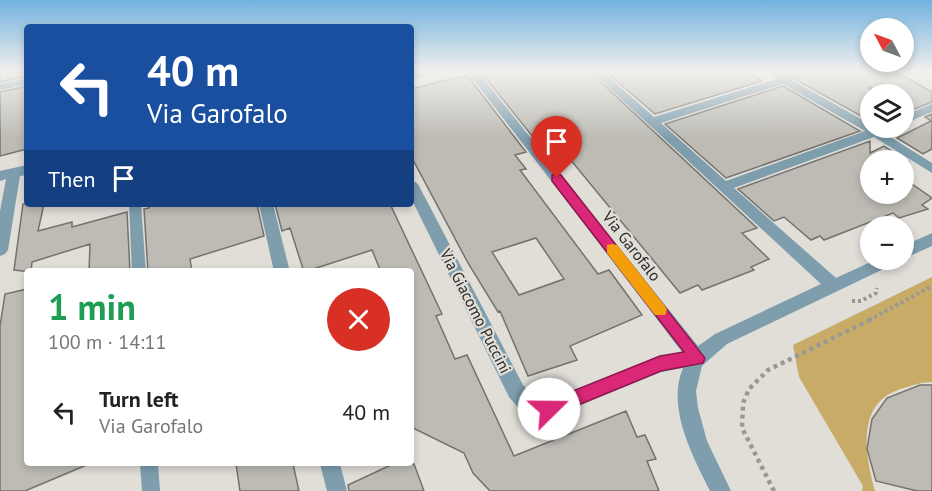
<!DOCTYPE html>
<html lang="en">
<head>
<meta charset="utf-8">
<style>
	body { margin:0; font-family:"PT Sans",sans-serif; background:#f2f2f2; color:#222; height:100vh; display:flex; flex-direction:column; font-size:22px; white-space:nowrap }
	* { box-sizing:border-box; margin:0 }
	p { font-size:20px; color:#767676 }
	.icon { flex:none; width:33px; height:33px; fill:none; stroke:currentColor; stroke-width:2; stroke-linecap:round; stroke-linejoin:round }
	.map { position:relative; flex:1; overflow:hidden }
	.sheet { position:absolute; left:24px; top:268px; width:390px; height:198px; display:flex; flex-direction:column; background:#fff; border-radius:6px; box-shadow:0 3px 9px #0003 }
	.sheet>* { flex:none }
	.hud { position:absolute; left:24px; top:24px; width:390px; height:183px; border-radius:6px; box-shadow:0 3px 9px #0003; background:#1a4fa0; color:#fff; overflow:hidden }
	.needle { width:39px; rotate:311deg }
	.controls { position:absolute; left:860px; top:18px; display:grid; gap:12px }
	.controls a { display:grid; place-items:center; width:54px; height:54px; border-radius:50%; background:#fff; box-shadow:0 3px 9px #0003; font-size:30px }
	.pin { position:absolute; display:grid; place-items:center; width:51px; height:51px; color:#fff; margin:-62px -26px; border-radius:50% 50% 50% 0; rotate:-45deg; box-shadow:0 0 6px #0007 }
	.pin .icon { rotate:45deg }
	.me { position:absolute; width:66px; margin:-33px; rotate:68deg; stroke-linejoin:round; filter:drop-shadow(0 0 4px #0008) }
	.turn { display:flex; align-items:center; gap:21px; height:126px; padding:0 24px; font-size:27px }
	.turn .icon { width:78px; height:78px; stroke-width:2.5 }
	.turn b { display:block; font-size:42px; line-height:51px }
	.then { display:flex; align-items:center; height:57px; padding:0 24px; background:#0003; gap:12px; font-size:22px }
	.round { display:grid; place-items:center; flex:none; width:63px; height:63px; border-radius:32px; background:#f2f2f2 }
	.head { display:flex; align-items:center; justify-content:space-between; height:102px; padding:0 24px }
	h1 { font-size:36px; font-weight:700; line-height:45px; color:#1e9e55 }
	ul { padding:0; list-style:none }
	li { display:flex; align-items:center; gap:18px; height:84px; padding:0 24px }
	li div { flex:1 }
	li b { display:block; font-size:22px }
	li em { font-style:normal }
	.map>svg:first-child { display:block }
</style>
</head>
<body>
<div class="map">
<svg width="932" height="491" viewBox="0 0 932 491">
	<rect width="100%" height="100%" fill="#e1ded8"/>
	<path fill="#c7ab67" d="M932,277V382C922,382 914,385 904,388C855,401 865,453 875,491H862L863,486L799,377L793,345Z"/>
	<path fill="#bdbbb4" stroke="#74726c" stroke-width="1.5" fill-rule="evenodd" d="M0,71H27V76L0,82Z
		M480,71H589L757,228L742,233L769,259L751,267L754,270L702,290L698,285L680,293L556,142L541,147Z
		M605,71H747L762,81L655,114Z
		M789,71H895L932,92V102L912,110L903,105V94H884L870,87V121L789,76L786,73Z
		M467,75L526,152L515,155L526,169L520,170L598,274L609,270L642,315L570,346L577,360L528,376L500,311L498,312L468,263L411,156V89ZM536,238L564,279L519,295L492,252Z
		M27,86V149L0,156V92Z
		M783,86L860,131L726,178L665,124Z
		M932,114V149L923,154L897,138L931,121L925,117Z
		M870,141V153L884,146L909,162L903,165V160H870V194H903V178L932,198L922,205L928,209L899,218L893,213L824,240L820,236L811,240L784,217L774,221L738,189Z
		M23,204H44L38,231L72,222V227L127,212L130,272H89L90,244L32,262L31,272L14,270Z
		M149,204H257L264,236L190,259L192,272H148L144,209L149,208Z
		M275,204H390L442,314L436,316L455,359L467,355L514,456L626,411L637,437L645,435L656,459L647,461L659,491H490L473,473L464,453L411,427V272H381L372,250L304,272L290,228L282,231Z
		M27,289V464H89L25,491H0V326L5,294Z
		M920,385H932V491H917L876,481L867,449L872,419L887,398Z
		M236,464H293L299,491H240Z
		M393,464H414L424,491H349L348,485Z"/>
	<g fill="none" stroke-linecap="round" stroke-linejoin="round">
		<path stroke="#9b9894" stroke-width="4" stroke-dasharray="3 3" stroke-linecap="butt" d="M852,301H861L876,293L877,288
			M869,320L932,286"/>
		<path stroke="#9b9894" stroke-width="4.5" stroke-dasharray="4 4" stroke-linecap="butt" d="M774,491L742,428L743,403L749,389L768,370L872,319"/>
		<path fill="#7e9eae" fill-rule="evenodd" d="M129,204H141L146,272H132Z
			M140,464H158L160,491H142Z"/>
		<path fill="#7e9eae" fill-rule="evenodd" d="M421,71H440L411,79V73Z
			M467,71H477L698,346L715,334L821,284L591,71H602L654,117L777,79L770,71H781L788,78L870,124V128H884V133L932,163V173L874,137L734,188L836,278L875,260H897L894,264L727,344L702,366L696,391L698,408L707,441L731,491H710C693,457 666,407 683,368L661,372L549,418L523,413L509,397L411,198V179L418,184L523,385L535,398L549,400L660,356L682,352ZM783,84L865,131L726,181L661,123Z
			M27,78V84L0,90V84Z
			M932,104V112L903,124V116Z
			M27,165V175L20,176L8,250L5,254L0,256V211L6,179L0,181V171Z
			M259,204H273L290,272H274Z
			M932,233V246L903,259V246Z
			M320,464H340L347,491H327Z"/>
	</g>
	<linearGradient id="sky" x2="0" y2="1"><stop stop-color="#71b2e0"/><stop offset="0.51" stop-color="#f2f0ed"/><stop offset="1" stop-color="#f2f0ed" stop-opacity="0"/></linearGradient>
	<rect width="932" height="139" fill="url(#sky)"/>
	<path fill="#db2777" stroke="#8e194d" stroke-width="1.5" d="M557,174L561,175L705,358L703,363L661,371L549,417L543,415L540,409L543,403L660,356L684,352L552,181V175Z"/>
	<path fill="#f59e0b" d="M612,244L617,245L665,306L667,310L665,315H655L607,253V245Z"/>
	<g text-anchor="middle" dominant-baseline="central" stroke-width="4.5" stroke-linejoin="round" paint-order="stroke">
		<g font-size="16" fill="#2b2a28" stroke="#e1ded8">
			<text transform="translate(632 246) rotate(52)">Via Garofalo</text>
			<text transform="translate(476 311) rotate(63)">Via Giacomo Puccini</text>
		</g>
	</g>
</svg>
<div class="controls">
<a><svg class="needle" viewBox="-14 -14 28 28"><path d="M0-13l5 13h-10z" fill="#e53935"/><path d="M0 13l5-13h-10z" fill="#767676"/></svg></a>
<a><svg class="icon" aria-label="layers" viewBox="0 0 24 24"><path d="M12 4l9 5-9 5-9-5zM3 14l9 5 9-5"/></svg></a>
<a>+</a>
<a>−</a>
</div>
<div class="pin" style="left:557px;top:178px;background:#d93025"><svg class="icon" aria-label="arrive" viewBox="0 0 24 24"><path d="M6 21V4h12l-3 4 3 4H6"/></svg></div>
<svg class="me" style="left:549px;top:409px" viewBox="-20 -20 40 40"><circle r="19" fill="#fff"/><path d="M0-13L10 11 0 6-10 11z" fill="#db2777"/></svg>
<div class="hud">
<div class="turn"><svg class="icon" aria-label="left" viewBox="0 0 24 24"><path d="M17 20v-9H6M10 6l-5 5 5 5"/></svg><div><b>40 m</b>Via Garofalo</div></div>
<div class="then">Then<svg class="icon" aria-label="arrive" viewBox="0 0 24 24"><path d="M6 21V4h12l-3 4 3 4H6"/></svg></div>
</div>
<section class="sheet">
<div class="head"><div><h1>1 min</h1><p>100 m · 14:11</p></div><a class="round" style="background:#d93025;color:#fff"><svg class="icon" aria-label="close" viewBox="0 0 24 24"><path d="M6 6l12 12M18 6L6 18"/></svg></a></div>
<ul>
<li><svg class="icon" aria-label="left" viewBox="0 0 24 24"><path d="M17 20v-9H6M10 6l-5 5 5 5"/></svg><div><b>Turn left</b><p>Via Garofalo</p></div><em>40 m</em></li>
</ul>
</section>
</div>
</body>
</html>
